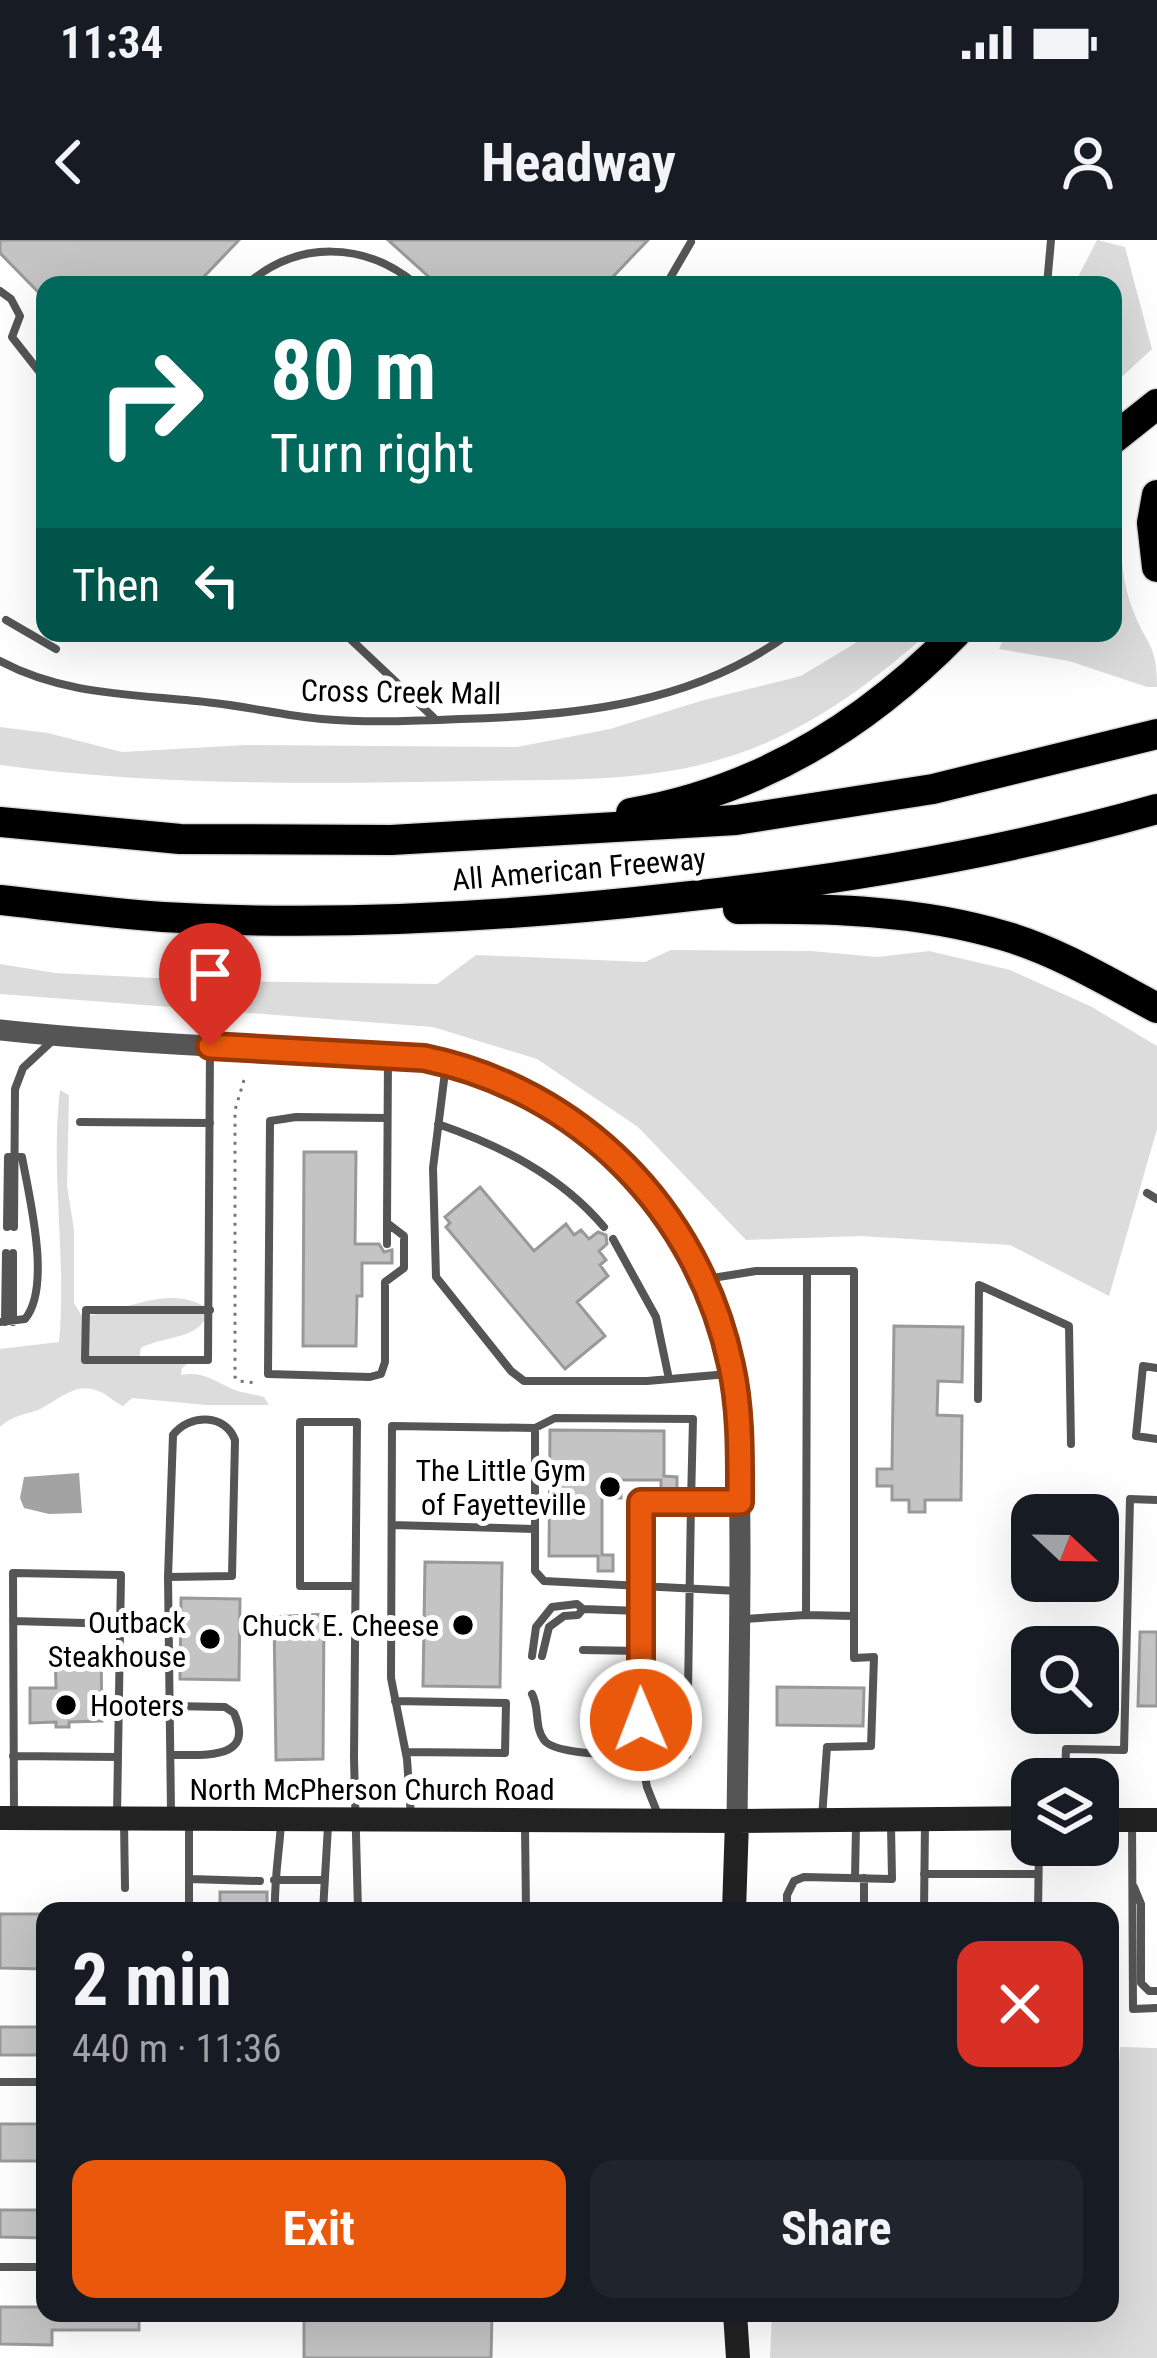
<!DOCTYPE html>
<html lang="en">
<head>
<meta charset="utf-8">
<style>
	body { margin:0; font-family:"Roboto Condensed",sans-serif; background:#20242c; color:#f1f3f6; height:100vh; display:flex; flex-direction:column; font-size:45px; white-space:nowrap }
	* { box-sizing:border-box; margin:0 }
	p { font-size:39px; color:#9ea1a6 }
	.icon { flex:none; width:66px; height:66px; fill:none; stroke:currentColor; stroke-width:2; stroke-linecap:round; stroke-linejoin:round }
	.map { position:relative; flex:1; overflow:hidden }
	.sheet { position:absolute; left:36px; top:1662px; width:1083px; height:420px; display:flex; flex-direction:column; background:#171b24; border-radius:24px; box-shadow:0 12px 48px #0002 }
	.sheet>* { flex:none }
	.banner { position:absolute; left:36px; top:36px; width:1086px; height:366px; border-radius:24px; box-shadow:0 12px 48px #0002; background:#00695c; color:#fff; overflow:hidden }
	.needle { width:78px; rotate:112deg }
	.buttons { position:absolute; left:1011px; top:1254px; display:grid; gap:24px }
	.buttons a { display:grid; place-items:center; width:108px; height:108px; border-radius:24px; background:#171b24; box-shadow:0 12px 48px #0002; font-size:60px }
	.pin { position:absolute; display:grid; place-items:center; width:102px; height:102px; color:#fff; margin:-123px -51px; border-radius:50% 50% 50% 0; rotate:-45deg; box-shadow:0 0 12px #0007 }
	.pin .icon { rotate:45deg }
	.me { position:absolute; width:132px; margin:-66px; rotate:359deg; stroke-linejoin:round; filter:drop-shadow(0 0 9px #0008) }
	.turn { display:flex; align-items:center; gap:42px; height:252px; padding:0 36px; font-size:54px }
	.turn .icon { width:156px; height:156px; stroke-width:2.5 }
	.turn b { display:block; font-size:84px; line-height:102px }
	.then { display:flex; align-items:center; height:114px; padding:0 36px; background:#0003; gap:24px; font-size:45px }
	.round { display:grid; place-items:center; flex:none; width:126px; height:126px; border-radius:24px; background:#20242c }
	.overview { display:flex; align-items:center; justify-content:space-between; height:204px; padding:0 36px }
	h1 { font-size:72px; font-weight:700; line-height:90px }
	.primary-button { display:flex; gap:24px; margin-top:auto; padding:24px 36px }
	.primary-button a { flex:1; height:138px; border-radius:24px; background:#ea580c; color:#fff; font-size:48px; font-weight:700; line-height:138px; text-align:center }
	.primary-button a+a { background:#20242c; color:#f1f3f6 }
	.status { display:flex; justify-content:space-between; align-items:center; height:84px; padding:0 60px; background:#171b24; direction:ltr }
	.status svg { height:33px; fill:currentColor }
	header { display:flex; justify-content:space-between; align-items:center; height:156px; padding:0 36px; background:#171b24; font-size:54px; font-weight:700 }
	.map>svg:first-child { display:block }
</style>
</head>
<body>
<div class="status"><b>11:34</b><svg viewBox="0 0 49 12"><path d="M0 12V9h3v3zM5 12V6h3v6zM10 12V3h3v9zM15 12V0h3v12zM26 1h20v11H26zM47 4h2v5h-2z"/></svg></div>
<header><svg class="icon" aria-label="back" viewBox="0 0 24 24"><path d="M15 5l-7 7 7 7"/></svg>Headway<svg class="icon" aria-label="person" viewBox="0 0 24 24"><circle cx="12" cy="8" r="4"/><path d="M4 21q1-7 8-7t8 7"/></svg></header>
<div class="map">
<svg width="1157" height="2118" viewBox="0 0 1157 2118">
	<rect width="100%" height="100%" fill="#fff"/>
	<path fill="#dcdcdc" d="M1097,0L1125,7L1152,109L1113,145V45H1080L1079,35Z
		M1113,281L1120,285C1121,316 1122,344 1134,373C1148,408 1157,404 1157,447H1147L1069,421L999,409L1004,397L1026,393H1113Z
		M872,393H928C864,450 795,500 711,522C635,543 552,539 474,541C316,544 157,546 0,525V487L48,493L122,512L246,505L517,507L610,489L704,460L801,436Z
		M671,710L811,711L877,717L929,711L1010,730L1092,767L1157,806V889L1109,1056L1010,1005L860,996L746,1000L638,887L537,819L433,787L0,754V724L55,733L219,741L437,744L476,715L645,722Z
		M60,850L69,855L67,946L74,990V1063L82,1076C125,1073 170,1041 210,1070C198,1102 167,1094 141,1108L139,1118L191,1121L182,1128L181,1135C204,1131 214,1141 232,1149C241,1153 254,1154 264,1157L269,1165H206L132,1158L123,1166C114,1162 107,1154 98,1151C74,1140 55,1164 35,1171C21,1175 11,1177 0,1187V1109L59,1102C67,1018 50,933 60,850Z
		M1120,1807L1157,1808V2118H770L772,2073H1110V1873H1116Z"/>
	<path fill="#a3a3a3" d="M79,1233L82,1273L49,1274L24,1268L20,1258L24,1237Z"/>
	<path fill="#c4c4c4" stroke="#999" stroke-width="3" d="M0,0H239L196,45H45V59L0,13Z
		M388,0H648L605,45H438Z
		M304,912H356L355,1004H379L384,1012L392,1010V1023H362V1056H357L356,1106H303Z
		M480,947L534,1011L566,984L574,995L581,990L589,999L598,992L606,995L607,1004L599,1011L606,1020L600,1025L608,1036L577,1062L605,1096L565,1129L446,987L450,983L445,977Z
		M894,1086L963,1087L962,1142L938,1141L937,1175L962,1176L961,1260H925V1272H909V1260H892V1246H877V1229H892Z
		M550,1190L664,1191V1236L677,1237V1253H661V1240H621V1258H602V1315H613V1331H598V1316H549Z
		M425,1322L502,1323L500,1447L423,1446Z
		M181,1358L240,1359L239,1440L180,1439Z
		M324,1374L323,1519L276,1520L274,1377Z
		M1140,1392H1157V1466H1138Z
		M101,1412L102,1481L69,1482V1487H56V1482L30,1483V1448H56L55,1413Z
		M777,1447L864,1448L863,1486L777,1485Z
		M220,1652H267V1671H220Z
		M0,1674H45L44,1729L0,1728Z
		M0,1787H45V1815H0Z
		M0,1884H45V1921H0Z
		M0,1970H45V1998L0,1997Z
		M0,2067H45V2073H139V2090H52V2105L0,2104Z
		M304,2073H492L491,2118H304Z"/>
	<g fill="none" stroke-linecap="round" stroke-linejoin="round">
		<defs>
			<path id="motorway" d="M1113,199L1157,164
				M1157,255L1152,283L1157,327
				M631,573C759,551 867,484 956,393
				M0,582L180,599L391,600L736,580L933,549L1157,494
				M0,660C54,666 109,673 163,677C333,687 504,677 673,658C836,641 999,614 1157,569
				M738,669C828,668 918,670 1005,696C1059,712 1108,742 1157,768"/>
		</defs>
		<use href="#motorway" stroke="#dbdbdb" stroke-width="33"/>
		<path stroke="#777" stroke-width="3" stroke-dasharray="3 6" stroke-linecap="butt" d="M244,840L235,870V1137L238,1141L258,1143"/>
		<path stroke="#555" stroke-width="8" d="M246,45C297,0 365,1 417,45
			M666,45L691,2
			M1047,45L1051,0
			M0,51L11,59L20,76L12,97L45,139
			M6,380L56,409
			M344,393L434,478
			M0,421C67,457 140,454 214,463C250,467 286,476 322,479C368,483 414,481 460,479C576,476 694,464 790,393
			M446,824L433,928L436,1037L511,1131L524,1141H647L728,1134
			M387,878L296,877L270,881L268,1134L370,1137L381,1134L385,1122V1042L404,1028V996L387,983L388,815
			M80,882L210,883
			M438,884C501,906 560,935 604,987
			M1147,953L1157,959
			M14,987L15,849L23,828L52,801
			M613,999L656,1077L669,1139
			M387,1004V984
			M706,1039L756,1031H854V1418L874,1417L871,1506L827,1507L822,1578
			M210,1070H86L85,1120H208L210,808
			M0,1082L25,1079C52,1047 29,956 22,917H8L7,987
			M5,1082L6,1013
			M13,1082V1013
			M1157,1128L1143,1126L1136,1196L1157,1199
			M978,1159L979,1045L1069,1086L1071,1204
			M535,1188V1331L544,1341L738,1351
			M392,1285L535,1289
			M168,1337L232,1336L235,1200C225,1173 189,1174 173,1195L168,1337L171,1572
			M354,1346H300V1182H357L354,1518L358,1671
			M806,1375L853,1376
			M744,1379L806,1375L807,1031
			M13,1381L120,1384
			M583,1410L640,1411
			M532,1416L536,1387L552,1367L577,1364L583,1369L640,1371
			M542,1416L549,1387L564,1376L578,1375L583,1369
			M532,1454C540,1469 534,1487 544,1500C557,1519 660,1515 687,1515L691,1262H641V1515L647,1547L659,1577
			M395,1461L506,1463L505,1513L406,1512
			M170,1466L225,1467L234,1473C256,1522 201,1514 171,1515
			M13,1516L118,1517
			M1065,1539L1066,1509L1124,1510L1130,1259L1157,1260
			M14,1576L13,1333L121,1335L117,1575
			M411,1577L407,1519L391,1438L392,1186L535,1188L555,1178L693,1179L691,1262H737
			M124,1581L125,1648
			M189,1581V1671
			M1132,1582L1133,1769L1157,1768
			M525,1586L526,1671
			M924,1634H1038
			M855,1638L856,1586
			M190,1639L260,1641
			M274,1640H323
			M1134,1647L1141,1664V1743L1149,1751H1157
			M275,1671C274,1641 279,1614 281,1584
			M323,1671L328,1586
			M787,1671V1655L794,1641L804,1637L892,1639L891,1586
			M864,1671V1638
			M924,1671L925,1583
			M1038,1671L1039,1605
			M0,1842H45
			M0,2027H45"/>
		<path stroke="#555" stroke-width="21" d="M0,790C91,800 180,805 271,809C322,811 375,810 425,818C490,829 554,861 603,904C737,1024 740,1151 740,1318C740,1406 738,1494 737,1581"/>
		<path stroke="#222" stroke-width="24" d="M0,1578L737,1581L1032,1578
			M1098,1580H1157
			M734,1671L737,1581
			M735,2073L738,2118"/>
		<use href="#motorway" stroke="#000" stroke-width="30"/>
	</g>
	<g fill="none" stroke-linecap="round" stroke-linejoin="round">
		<defs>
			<path id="route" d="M210,806L424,818C580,850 698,970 731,1125C741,1170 740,1217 740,1262H641V1480"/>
		</defs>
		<use href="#route" stroke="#983908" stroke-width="30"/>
		<use href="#route" stroke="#ea580c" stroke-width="21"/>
	</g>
	<g fill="#000" stroke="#fff" stroke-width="4.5">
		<circle cx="610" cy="1247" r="12"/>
		<circle cx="463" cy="1385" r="12"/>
		<circle cx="210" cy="1399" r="12"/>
		<circle cx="66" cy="1465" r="12"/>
	</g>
	<g text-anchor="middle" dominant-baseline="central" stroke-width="10" stroke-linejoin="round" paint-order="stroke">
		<g font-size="30" fill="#000" stroke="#fff">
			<text transform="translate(401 452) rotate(1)">Cross Creek Mall</text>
			<text transform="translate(579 629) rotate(-5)">All American Freeway</text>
			<text x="372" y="1549">North McPherson Church Road</text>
		</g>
		<g font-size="30" fill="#000" stroke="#fff" text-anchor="end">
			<text x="586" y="1230">The Little Gym<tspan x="586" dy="34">of Fayetteville</tspan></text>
			<text x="186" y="1382">Outback<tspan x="186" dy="34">Steakhouse</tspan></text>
			<text x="439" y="1385">Chuck E. Cheese</text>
			<text x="90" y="1465" text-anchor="start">Hooters</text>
		</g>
	</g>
</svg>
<div class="buttons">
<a><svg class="needle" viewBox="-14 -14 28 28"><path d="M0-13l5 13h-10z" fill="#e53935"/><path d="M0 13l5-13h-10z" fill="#9ea1a6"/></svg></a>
<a><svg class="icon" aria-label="search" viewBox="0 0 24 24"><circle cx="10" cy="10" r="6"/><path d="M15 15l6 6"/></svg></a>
<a><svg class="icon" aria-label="layers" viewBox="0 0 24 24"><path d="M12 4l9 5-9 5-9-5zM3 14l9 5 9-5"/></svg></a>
</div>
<div class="pin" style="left:210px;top:806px;background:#d93025"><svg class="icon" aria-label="arrive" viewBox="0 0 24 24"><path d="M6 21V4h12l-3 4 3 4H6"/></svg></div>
<svg class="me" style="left:641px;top:1480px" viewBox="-20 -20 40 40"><circle r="17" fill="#ea580c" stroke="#fff" stroke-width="3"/><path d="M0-11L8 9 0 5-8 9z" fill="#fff"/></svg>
<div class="banner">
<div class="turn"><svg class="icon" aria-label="right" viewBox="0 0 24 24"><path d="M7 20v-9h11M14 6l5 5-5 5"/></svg><div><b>80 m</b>Turn right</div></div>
<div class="then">Then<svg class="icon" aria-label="left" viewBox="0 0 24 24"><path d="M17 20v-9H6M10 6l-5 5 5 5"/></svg></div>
</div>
<section class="sheet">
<div class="overview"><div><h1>2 min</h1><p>440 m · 11:36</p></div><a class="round" style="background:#d93025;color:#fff"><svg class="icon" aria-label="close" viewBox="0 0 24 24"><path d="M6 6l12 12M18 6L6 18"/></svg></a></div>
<div class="primary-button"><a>Exit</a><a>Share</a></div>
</section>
</div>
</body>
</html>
